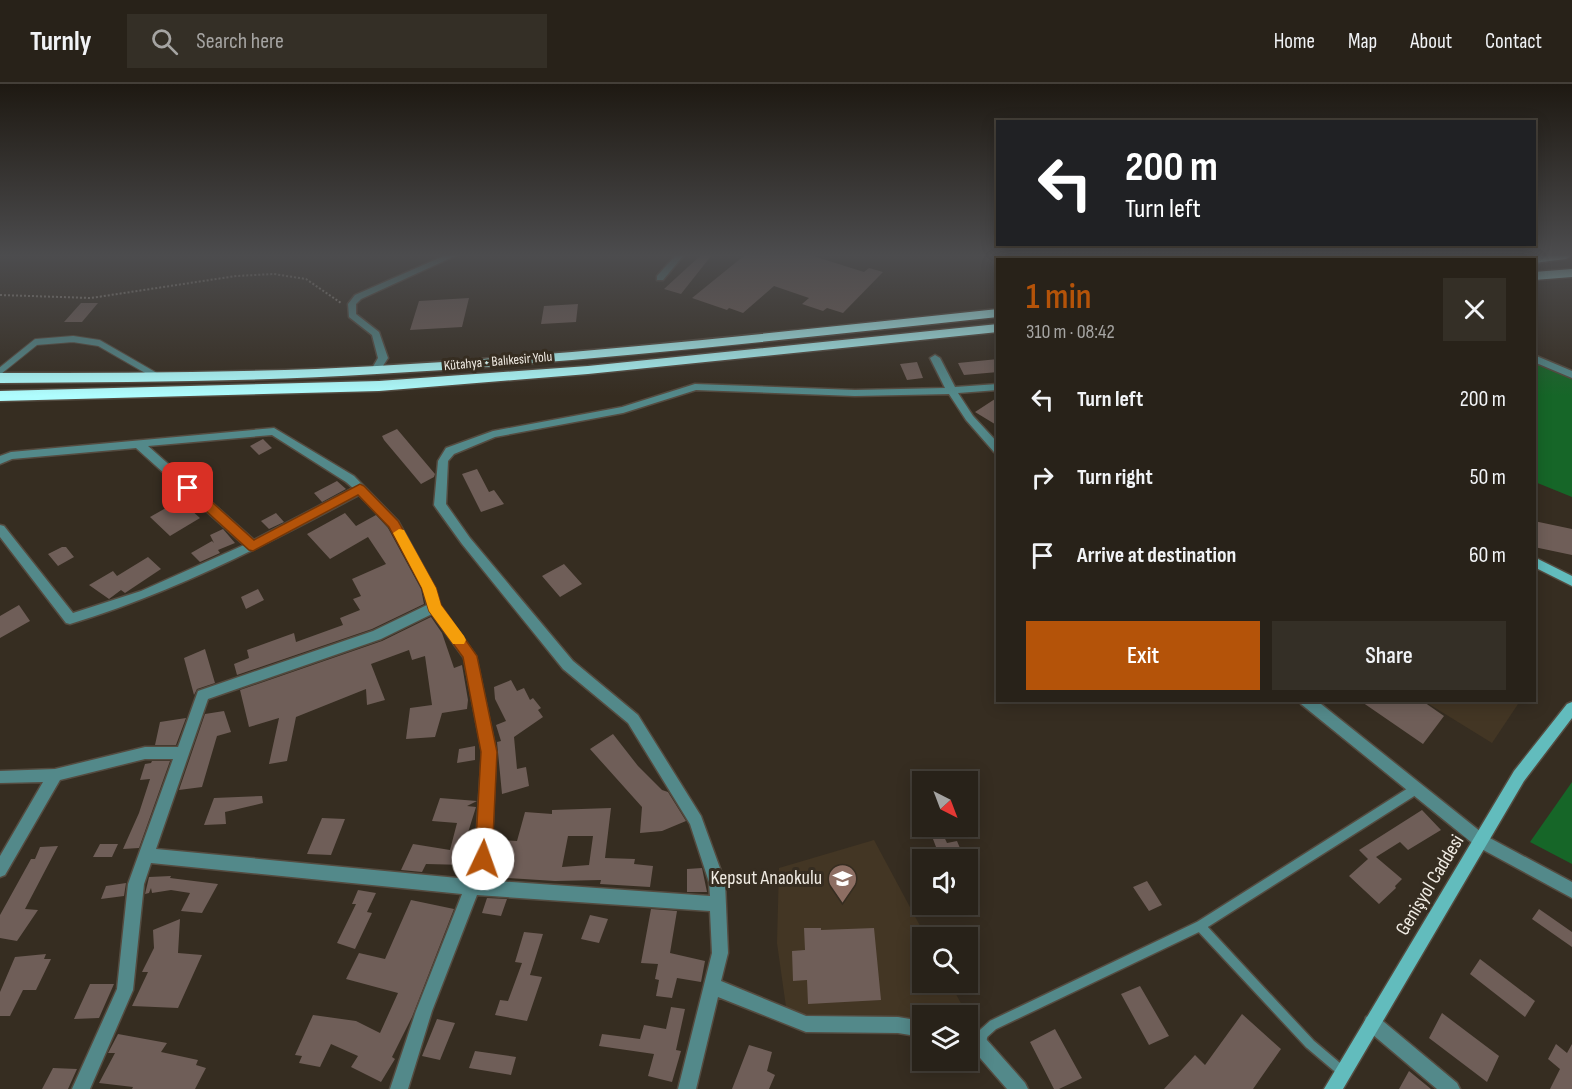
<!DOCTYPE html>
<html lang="en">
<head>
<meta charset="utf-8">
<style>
	body { margin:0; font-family:"Sofia Sans Condensed",sans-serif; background:#342f26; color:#f1f3f6; height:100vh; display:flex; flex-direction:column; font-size:22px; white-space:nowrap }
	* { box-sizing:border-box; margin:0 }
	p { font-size:20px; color:#a5a4a2 }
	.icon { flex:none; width:33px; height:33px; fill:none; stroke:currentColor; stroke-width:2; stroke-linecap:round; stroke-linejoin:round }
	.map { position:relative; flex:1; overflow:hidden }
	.sheet { position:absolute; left:996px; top:174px; width:540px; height:444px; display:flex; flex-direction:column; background:#282219; border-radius:0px; box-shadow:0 3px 15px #0003,0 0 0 2px #443f38 }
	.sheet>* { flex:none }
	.guide { position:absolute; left:996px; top:36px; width:540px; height:126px; border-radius:0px; box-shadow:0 3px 15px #0003,0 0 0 2px #443f38; background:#202124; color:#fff; overflow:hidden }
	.needle { width:39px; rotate:138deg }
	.tools { position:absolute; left:912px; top:687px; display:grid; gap:12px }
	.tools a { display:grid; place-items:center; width:66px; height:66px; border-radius:0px; background:#282219; box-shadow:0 3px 15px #0003,0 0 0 2px #443f38; font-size:30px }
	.pin { position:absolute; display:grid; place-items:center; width:51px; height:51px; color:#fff; margin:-26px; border-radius:12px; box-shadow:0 3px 9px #0006 }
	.me { position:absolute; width:66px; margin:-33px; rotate:3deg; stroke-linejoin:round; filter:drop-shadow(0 0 4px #0008) }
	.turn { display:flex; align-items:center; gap:21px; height:126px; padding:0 30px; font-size:27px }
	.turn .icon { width:78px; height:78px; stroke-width:2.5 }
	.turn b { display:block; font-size:42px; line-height:51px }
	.round { display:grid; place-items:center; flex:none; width:63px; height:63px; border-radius:0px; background:#342f26 }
	.overview { display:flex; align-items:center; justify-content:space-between; height:102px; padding:0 30px }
	h1 { font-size:36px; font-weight:600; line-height:45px; color:#b45309 }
	.primary-button { display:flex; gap:12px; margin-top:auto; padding:12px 30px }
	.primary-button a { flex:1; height:69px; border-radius:0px; background:#b45309; color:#fff; font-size:24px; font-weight:600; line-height:69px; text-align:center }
	.primary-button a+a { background:#342f26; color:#f1f3f6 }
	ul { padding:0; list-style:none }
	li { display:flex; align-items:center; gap:18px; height:78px; padding:0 30px }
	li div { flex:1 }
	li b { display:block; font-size:22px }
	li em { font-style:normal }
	header { display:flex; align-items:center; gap:36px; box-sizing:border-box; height:84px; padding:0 30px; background:#282219; border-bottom:2px solid #443f38 }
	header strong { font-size:28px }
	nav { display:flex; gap:33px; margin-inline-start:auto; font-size:21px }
	.search { width:420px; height:54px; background:#342f26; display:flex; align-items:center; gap:15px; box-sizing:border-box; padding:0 21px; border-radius:0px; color:#a5a4a2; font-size:22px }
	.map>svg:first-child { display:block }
</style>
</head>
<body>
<header>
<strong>Turnly</strong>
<div class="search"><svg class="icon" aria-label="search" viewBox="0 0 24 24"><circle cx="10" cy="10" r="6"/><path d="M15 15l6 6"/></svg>Search here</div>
<nav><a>Home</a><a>Map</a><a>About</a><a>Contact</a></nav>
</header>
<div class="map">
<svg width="1572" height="1005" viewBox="0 0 1572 1005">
	<rect width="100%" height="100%" fill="#362d21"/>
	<path fill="#433624" d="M1424,617H1520L1492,659Z
		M874,756L926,853L922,854V898L950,899L970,936H968V932H922V936L788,937L777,859L779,784Z"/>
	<path fill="#166628" d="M1534,278L1572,295V413L1535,398Z
		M1572,698V780L1530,758Z"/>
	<path fill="#6f5e58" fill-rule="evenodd" d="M701,171L711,172L681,210L664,205Z
		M745,171H810L864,188L869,184L883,188L843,229L827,224L823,227L802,220L809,214L774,202L743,229L729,224L727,226L692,214Z
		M469,214L462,243L410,246L419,217Z
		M81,219H98L82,238H64Z
		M578,220L576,238L541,240L544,222Z
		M998,275V288L964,291L958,279Z
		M917,278L923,294L907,296L900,280Z
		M998,313V342L975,328Z
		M397,345L435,390L434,393L421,400L384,356L382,352Z
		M263,355L272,364L259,371L250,362Z
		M477,385L489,408L494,406L504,420L481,428L462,390Z
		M337,397L346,405L322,418L314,409Z
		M180,416L200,434L170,452L150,433Z
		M276,429L284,438L269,445L261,437Z
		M345,429L356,442L376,431L388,444L421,505L424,520L372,545L237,591L234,580L249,574L247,566L294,549L296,558L343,541L340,534L360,526L353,515L361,512L352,495L386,480L368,453L330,475L307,450Z
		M1534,437L1572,445V471L1534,463Z
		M223,445L235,459L218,466L220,469L200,478L191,469L212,457L214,459L210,451Z
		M62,463H66L74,473L58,482L48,470Z
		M148,473L161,485L125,509L121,506L109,515L89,501L113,487L117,492Z
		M564,480L582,500L560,513L542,492Z
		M258,505L264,516L246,525L241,513Z
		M19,521L30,537L0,554V532Z
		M431,533L442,549L454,584L462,581L468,616L467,625L442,629L435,653L406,655L410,624L432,621L425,572L412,576L409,566L371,580L385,616L367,621L366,605L296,633L287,677L269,680L279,634L249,643L240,606L382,557Z
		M205,565L215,599L197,605L194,611L184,574Z
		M511,596L517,607L524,604L530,616L533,614L541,624L538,626L543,633L514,653L517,685L526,683L529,702L502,710L497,658L501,657L496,641L506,637L495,615L494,603Z
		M1359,616H1421L1444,632L1423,660Z
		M224,627L231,648L217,652L202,703L179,706L205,630Z
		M186,634L176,661H155L160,638Z
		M613,650L638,682L662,706L668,708L686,737L662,747L640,749L642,723L590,665Z
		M475,662V676L457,679L459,665Z
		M152,677H170L139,764L123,765L139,729L150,695L140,696L145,680L151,679Z
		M262,712L263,719L225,728L226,740L204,741L214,714Z
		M440,714L477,717L467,722L476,723L466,755H472L466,781L426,780L422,788L401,786L413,760L450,766L457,739L432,737Z
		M611,724L605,774L635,775L634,780L653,782L650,803L600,800L601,796L555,797L492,793L502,756L517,757L525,728L552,730V726ZM568,752H593L589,781L562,783Z
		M1422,726L1441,746L1408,766L1400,758L1376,773L1402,795L1395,802L1396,804L1379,820L1349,792L1368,775L1359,766Z
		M322,734L345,735L331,771L307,770Z
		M928,742H939L947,759L957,757L965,776H941Z
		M100,760H118L112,773H93Z
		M58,762L25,825L38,826L17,857L0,854V831L31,775H35L40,763Z
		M702,784L707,808H687V785Z
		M171,792L170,794L218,800L202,829L181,827L190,809L171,806L152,809L151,804L149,809L145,810L149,793Z
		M1147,797L1162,821L1149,827L1133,803Z
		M126,799L124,812L101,815L106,802Z
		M358,806L376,809L367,828L372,829L355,865L337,859L356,820H352Z
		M487,814L507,815L501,832L482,829Z
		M411,816L454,825L412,933L392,973L395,975L381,998L351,983L358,972L331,960L320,983L299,979L302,972L295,971L313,931L356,937L380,949L398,909L346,895L359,869L385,875Z
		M651,825L677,827L670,869L705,877L701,898L677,894L672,914L656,912L659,896L655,895L658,880L641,879Z
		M1539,825L1572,848V863L1532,835Z
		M590,831L608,835L599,859L581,855Z
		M180,835L178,869L202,871L178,924L132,922L148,888H142L154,864L153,846Z
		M804,844H821V846L874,844L881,916L808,920L807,896L793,897L792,867L805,866Z
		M524,848L543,850L530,891L542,893L527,937L495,931L500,916L508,917L522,879L515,878Z
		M46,870L44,875H51L36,906H23L10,932H0V908L15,873Z
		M1480,875L1535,917L1525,933L1470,890Z
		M90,900H114L99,934L74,935Z
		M1140,902L1169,952L1149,961L1121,910Z
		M671,923L685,925L676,966L681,967L672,998L648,992L654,970L599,962L602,950L640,955L644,941L666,945Z
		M1442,929L1499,972L1487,998L1429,954Z
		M1242,930L1281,965L1253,1005H1164L1195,971L1205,981Z
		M437,935L455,939L440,976L422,972Z
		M1055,945L1082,994L1059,1005H1054L1030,958Z
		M118,950L167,959L161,968L198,976L196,981L206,984L195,1005H132L133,1003L99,999L115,969H108Z
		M1556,960L1567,969L1572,960V1005H1550L1560,985L1548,975Z
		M749,961L772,968L767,987L775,991L769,1005H732Z
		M475,967L516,973L511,991L469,984Z
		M53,984L77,985L68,1005H42Z
		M1409,987L1431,1005H1399Z"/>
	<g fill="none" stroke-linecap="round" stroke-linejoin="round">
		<defs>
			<path id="lane-far1" d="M0,287L36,258L73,255L99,259L158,293"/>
			<path id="lane" d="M1200,842L1310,960L1343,988
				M980,961L983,950L993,941L1200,842L1416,705"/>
			<path id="street" d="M446,171H457L361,215L356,220V230L379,248L388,274L379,288H373L371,286L378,274L372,251L349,233L348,220L355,211Z
				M676,171H684L663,196H657V192Z
				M935,271L940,274L955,303L998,300V306L958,309L973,332L998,359V368H994L966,336L949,310L855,312L696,306L623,329L495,353L454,370L448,377L446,420L470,454L573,577L638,631L701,732L725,798L728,869L721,897L806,932L898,933L922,937V953L898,949L806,948L718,913L696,1005H678L712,869L710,827L477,811L432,927L408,1005H390L416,927L462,810L151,779L144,800L133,906L90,1005H72L117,905L128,800L173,675H145L60,696L5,791L0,793V772L43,698L0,699V687L55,685L145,663H178L198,607L373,547L427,521L423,504L390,443L359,411C265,461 173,509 70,540L66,539L0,453V441L4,442L73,529L141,507L244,461L136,364L12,375L0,380V372L11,368L274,344L354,392L398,437L435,504L440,521L476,572L496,668L491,775L482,796L710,812L709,798L690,740L628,639L563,585L462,460L436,424L434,421L438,377L446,364L493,347L622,323L695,300L855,306L945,304L930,274ZM272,351L346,398L353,404L254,456L148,362ZM432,530L464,574L482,668L475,775L468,795L156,765L208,615L381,555Z
				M1534,271L1572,287V294L1534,278Z
				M1300,616H1316L1486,752L1572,798V814L1476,762L1301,620Z
				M1372,931L1378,933L1457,999L1460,1005H1437L1366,945L1364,939L1366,933Z
				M968,946L986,955L1025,999L1028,1005H1007L974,967L968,964Z"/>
			<path id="secondary" d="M1097,171H1105L1109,176H1100Z
				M1534,473L1572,492V502L1534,483Z
				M1572,618V634L1524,697L1343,1005H1324L1514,687L1567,620Z"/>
			<path id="highway" d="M1538,171H1572L1566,175L1534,179V176H1521Z
				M1572,185V193L1534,196V188Z
				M998,225V233C791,255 584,278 377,290C251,298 126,298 0,299V289C126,289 251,289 377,282C584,270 791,247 998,225Z
				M998,240V248L588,290L379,307L0,317V307L379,297L588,282Z"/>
		</defs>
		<use href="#lane-far1" stroke="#544b40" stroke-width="8"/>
		<use href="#lane" stroke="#544b40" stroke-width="13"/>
		<use href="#street" stroke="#544b40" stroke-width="3"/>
		<use href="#secondary" stroke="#544b40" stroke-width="3"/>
		<use href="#highway" stroke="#544b40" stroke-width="3"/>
		<path stroke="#979086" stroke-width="2" stroke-dasharray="2 2" stroke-linecap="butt" d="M0,211L91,214L236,192L274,190L306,195L341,219"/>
		<use href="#lane-far1" stroke="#53898a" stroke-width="6"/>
		<use href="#lane" stroke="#53898a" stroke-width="10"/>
		<use href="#street" fill="#53898a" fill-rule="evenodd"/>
		<use href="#secondary" fill="#62bcbd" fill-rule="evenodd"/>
		<use href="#highway" fill="#affdfe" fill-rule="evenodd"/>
	</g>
	<linearGradient id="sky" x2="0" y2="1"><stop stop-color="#1e1912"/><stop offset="0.55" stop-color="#4c4c4e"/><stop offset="1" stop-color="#4c4c4e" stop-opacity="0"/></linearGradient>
	<rect width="1572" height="312" fill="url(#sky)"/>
	<path fill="#b45309" stroke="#753606" stroke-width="1.5" d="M188,400L193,401L254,456L360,400L364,402L398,437L436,504L441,521L477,572L497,668L492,775L489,781L483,784L477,781L475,775L481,668L463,573L429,527L422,504L389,443L358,411L253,467L249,466L184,407L182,404L184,401Z"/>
	<path fill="#f59e0b" d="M399,445L404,446L436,504L441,521L464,552L466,556L464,560H453L429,527L422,504L393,449Z"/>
	<defs>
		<symbol id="school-pin" viewBox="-11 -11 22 30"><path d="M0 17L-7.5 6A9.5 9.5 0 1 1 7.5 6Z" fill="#8d6e63" stroke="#362d21"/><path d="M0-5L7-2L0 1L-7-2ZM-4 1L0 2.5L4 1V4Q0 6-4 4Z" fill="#fff"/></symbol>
	</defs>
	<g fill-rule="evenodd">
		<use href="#school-pin" x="826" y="778" width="33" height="45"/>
	</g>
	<g text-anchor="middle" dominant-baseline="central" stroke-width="6" stroke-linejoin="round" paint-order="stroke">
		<g font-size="14" fill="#f0ebe3" stroke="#362d21">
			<text transform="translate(498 277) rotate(-5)">Kütahya - Balıkesir Yolu</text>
		</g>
		<g font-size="20" fill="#f0ebe3" stroke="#362d21" text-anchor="end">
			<text x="822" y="794">Kepsut Anaokulu</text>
		</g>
		<g font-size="20" fill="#f0ebe3" stroke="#362d21">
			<text transform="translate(1430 801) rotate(-59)">Genişyol Caddesi</text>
		</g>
	</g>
</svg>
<div class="tools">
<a><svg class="needle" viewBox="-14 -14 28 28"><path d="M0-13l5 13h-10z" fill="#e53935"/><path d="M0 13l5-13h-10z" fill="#a5a4a2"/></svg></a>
<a><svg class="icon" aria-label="sound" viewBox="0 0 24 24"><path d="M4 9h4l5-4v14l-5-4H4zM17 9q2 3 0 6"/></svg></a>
<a><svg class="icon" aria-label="search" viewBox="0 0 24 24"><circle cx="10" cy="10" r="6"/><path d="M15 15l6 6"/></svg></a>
<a><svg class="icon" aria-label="layers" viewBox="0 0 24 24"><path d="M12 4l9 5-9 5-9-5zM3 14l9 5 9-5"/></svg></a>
</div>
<div class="pin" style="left:188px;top:404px;background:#d93025"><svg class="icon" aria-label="arrive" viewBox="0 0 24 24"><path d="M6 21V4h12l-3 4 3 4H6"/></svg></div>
<svg class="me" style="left:483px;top:775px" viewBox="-20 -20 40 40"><circle r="19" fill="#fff"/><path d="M0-13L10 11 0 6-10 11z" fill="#b45309"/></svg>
<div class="guide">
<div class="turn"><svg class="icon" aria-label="left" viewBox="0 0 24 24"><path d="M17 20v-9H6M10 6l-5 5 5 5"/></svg><div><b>200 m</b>Turn left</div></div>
</div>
<section class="sheet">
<div class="overview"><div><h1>1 min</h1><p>310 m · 08:42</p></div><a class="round"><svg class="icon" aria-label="close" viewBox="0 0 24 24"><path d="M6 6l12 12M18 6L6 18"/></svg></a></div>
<ul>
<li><svg class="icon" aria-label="left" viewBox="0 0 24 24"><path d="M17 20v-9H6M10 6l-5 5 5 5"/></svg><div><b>Turn left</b></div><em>200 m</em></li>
<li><svg class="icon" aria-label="right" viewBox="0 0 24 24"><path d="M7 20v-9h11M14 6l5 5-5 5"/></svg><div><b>Turn right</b></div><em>50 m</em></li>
<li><svg class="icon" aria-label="arrive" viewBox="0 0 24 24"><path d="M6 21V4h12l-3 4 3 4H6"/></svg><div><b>Arrive at destination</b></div><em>60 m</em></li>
</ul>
<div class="primary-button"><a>Exit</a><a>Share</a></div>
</section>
</div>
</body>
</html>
